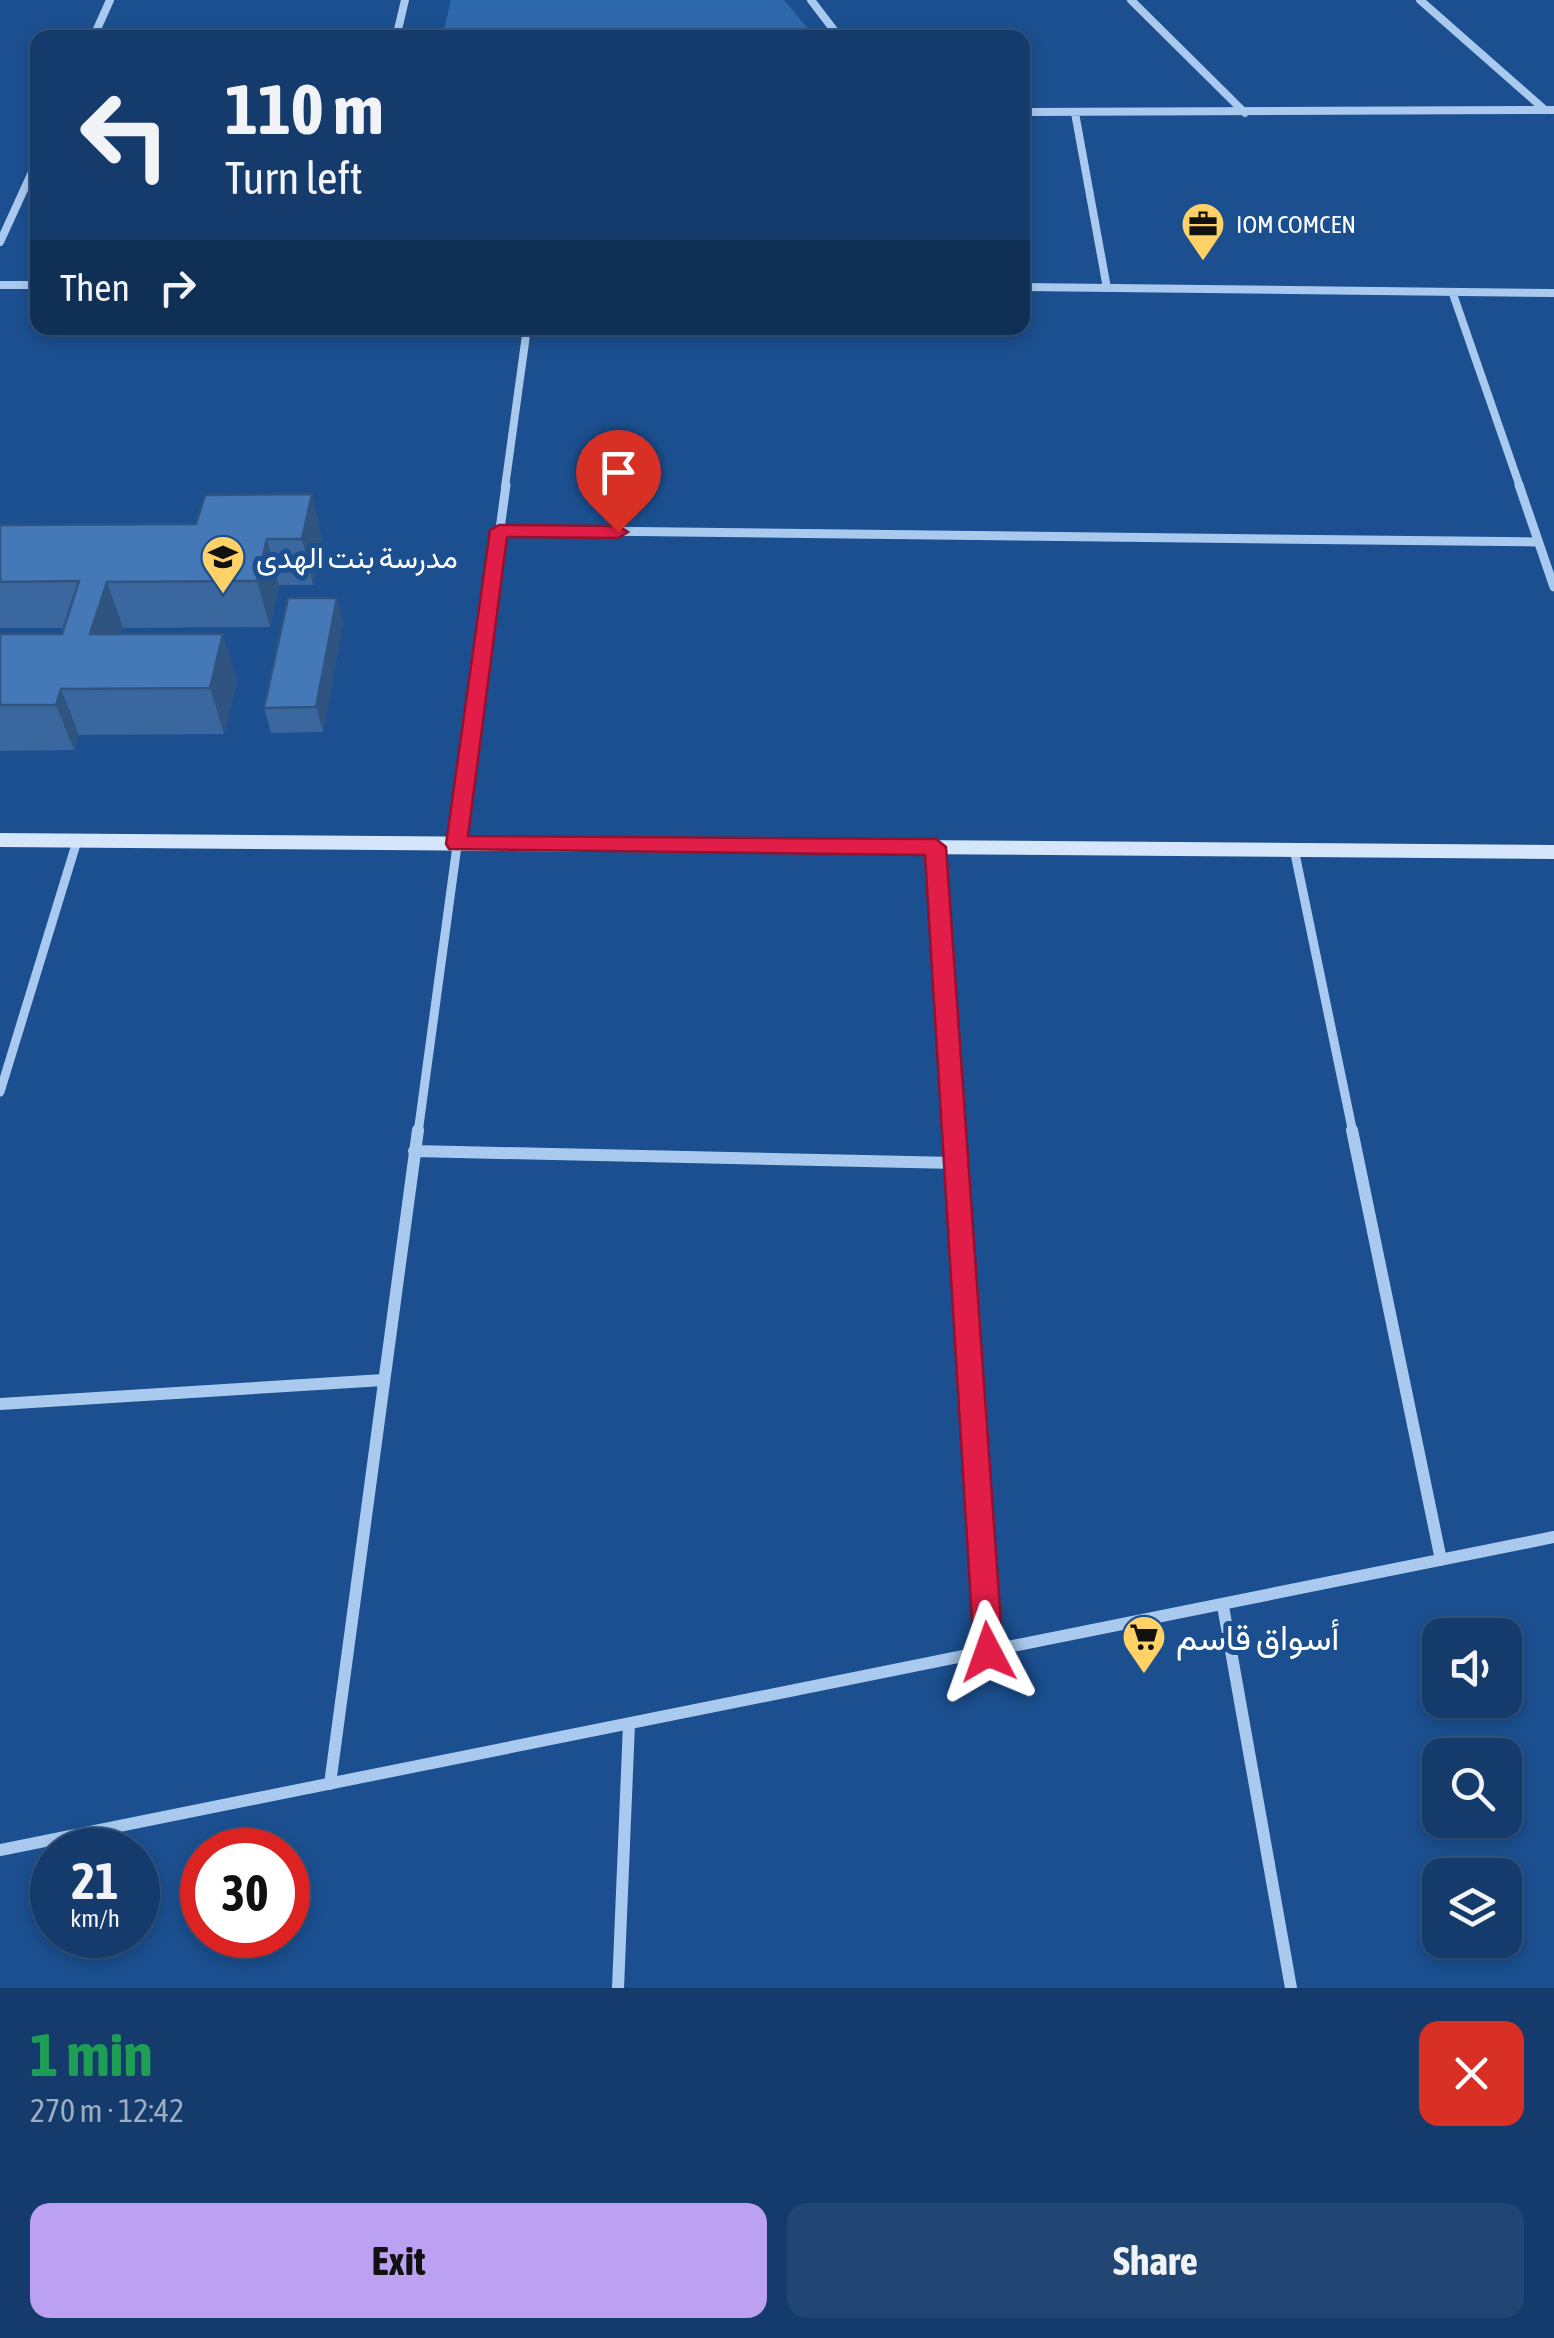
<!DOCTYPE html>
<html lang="en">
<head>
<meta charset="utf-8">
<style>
	body { margin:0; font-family:"Asap Condensed",Vazirmatn,sans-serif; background:#214673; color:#f1f3f6; height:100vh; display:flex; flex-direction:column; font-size:38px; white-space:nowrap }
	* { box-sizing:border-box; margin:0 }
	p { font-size:32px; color:#9dadc1 }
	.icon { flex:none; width:55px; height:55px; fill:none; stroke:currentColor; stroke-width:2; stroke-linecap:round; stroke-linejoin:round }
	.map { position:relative; height:1988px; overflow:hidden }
	.panel { display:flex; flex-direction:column; background:#143b6b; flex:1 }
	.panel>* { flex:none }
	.hud { position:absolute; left:30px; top:30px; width:1000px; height:305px; border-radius:20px; box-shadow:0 5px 15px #0003,0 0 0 2px #33557e; background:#143b6b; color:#f1f3f6; overflow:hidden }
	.controls { position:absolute; left:1422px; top:1618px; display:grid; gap:20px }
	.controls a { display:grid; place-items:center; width:100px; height:100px; border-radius:20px; background:#143b6b; box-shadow:0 5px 15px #0003,0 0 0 2px #33557e; font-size:50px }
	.speed { position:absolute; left:30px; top:1828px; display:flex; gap:20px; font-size:50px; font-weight:700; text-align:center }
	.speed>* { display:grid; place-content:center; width:130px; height:130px; border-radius:50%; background:#143b6b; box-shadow:0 5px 15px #0003,0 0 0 2px #33557e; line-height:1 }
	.speed small { font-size:25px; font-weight:400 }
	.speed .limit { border:15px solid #d22; background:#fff; color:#111 }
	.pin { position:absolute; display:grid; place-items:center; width:85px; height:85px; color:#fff; margin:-102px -42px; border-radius:50% 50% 50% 0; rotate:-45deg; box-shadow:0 0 10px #0007 }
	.pin .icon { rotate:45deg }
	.me { position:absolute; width:110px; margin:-55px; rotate:356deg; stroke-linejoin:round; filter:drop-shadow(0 0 8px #0008) }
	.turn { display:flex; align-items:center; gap:35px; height:210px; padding:0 30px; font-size:45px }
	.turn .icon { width:130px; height:130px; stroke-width:2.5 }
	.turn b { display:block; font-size:70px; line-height:85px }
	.then { display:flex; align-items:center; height:95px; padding:0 30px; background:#0003; gap:20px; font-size:38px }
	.round { display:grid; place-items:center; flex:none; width:105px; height:105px; border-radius:20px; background:#214673 }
	.head { display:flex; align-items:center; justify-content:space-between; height:170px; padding:0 30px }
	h1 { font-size:60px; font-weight:700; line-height:75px; color:#1e9e55 }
	.primary-button { display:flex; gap:20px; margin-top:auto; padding:20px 30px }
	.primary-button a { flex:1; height:115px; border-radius:20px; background:#bca0f2; color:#111; font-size:40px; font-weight:700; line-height:115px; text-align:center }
	.primary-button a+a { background:#214673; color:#f1f3f6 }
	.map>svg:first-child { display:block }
</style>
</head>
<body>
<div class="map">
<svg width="1554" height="1988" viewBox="0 0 1554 1988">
	<rect width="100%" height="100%" fill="#1b4f8f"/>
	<path fill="#2e69ad" d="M451,0H784L815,37H442Z"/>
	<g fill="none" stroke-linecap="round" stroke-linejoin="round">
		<path stroke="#a9c9ee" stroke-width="8" d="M811,0L840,38
			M1131,0L1245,113
			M1420,0L1545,110
			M93,38L110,0
			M396,38L405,0
			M1022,112L1554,110
			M1075,113L1107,288
			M0,242L38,159
			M0,285H38
			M1022,287L1554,293
			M1453,294L1520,487
			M505,487L527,328"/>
		<path stroke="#a9c9ee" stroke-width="9" d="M1519,485L1554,587
			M499,530L1538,542
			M935,847L954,1133
			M1294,849L1353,1133
			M0,1092L77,841
			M418,1133L506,485"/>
		<path stroke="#a9c9ee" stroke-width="12" d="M954,1130L988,1651
			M1352,1130L1441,1560
			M414,1151L955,1163
			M0,1404L383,1380
			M1223,1606L1291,1988
			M330,1784L418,1130
			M0,1850L1554,1537
			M618,1988L629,1724"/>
		<path fill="#d6e6fa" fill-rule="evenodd" d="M0,833L1554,845V859L0,847Z"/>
	</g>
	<path fill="#3a679d" d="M312,494L322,540L313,585H279L270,627L123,628L121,634L237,680L224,734L79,735L74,750L0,751V634H62L64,628H0V525L196,524Z
		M337,598L343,623L323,732L271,733L264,708Z"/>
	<path fill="#305480" d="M312,494L322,540L313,585L302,539Z
		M267,539L279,585L270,627L257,581Z
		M107,582L123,628L107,680L90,634Z
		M337,598L343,623L323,732L316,707Z
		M223,634L237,680L224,734L210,688Z
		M61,689L79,735L74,750L56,705Z"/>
	<path fill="#4478b7" stroke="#305480" stroke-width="2.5" d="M312,494L302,539H267L257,581L107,582L90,634H223L210,688L61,689L56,705H0V634H62L79,581L0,582V525L196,524L205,495Z
		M288,598H337L316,707L264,708Z"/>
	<path fill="#e11d48" stroke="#92132f" stroke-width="2.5" d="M499,525L618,526L628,532L618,538L507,537L468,836L936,839L946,847L1003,1652L999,1662L988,1666L978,1662L974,1652L925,855L449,849L446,844L490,530Z"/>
	<defs>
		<symbol id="office-pin" viewBox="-11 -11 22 30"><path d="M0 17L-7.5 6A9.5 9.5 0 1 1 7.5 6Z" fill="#ffd166" stroke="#1b4f8f"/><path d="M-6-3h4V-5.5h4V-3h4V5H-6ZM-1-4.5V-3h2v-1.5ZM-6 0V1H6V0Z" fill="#111"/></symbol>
		<symbol id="school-pin" viewBox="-11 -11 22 30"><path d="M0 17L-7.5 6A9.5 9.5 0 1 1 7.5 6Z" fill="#ffd166" stroke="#1b4f8f"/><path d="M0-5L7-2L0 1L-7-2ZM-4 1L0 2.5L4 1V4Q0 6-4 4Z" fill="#111"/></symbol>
		<symbol id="supermarket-pin" viewBox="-11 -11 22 30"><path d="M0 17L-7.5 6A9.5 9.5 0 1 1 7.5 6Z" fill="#ffd166" stroke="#1b4f8f"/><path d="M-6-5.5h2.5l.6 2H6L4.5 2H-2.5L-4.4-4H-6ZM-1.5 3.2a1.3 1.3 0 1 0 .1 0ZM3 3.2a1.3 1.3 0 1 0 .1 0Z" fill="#111"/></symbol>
	</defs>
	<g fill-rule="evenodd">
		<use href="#office-pin" x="1178" y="199" width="50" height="68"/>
		<use href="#school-pin" x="198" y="532" width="50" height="68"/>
		<use href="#supermarket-pin" x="1119" y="1612" width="50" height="68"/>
	</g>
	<g text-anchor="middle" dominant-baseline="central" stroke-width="10" stroke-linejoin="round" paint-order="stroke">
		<g font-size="25" fill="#fff" stroke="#1b4f8f" text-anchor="start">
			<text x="1236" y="224">IOM COMCEN</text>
		</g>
		<g font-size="30" fill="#fff" stroke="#1b4f8f" text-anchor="start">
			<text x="256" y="557">مدرسة بنت الهدی</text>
		</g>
		<g font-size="35" fill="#fff" stroke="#1b4f8f" text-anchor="start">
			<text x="1176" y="1637">أسواق قاسم</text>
		</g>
	</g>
</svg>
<div class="controls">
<a><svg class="icon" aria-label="sound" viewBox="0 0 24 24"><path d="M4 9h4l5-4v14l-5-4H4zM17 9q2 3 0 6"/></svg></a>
<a><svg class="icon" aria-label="search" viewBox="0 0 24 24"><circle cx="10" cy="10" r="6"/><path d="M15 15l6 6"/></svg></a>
<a><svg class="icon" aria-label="layers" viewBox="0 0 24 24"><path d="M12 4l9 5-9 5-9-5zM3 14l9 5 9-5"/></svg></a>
</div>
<div class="speed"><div>21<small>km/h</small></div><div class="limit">30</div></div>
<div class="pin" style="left:618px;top:532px;background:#d93025"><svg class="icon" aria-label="arrive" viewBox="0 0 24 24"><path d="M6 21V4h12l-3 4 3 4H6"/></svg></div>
<svg class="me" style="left:988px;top:1652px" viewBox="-20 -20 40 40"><path d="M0-17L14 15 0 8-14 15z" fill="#e11d48" stroke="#fff" stroke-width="4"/></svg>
<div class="hud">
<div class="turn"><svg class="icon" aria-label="left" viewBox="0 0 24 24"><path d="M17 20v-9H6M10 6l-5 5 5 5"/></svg><div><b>110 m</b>Turn left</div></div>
<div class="then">Then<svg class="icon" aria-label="right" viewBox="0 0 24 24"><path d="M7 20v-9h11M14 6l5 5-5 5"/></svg></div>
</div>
</div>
<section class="panel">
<div class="head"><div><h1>1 min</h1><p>270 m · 12:42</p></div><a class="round" style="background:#d93025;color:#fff"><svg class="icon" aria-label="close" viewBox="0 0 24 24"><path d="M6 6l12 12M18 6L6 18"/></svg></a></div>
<div class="primary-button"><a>Exit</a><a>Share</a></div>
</section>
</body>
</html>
